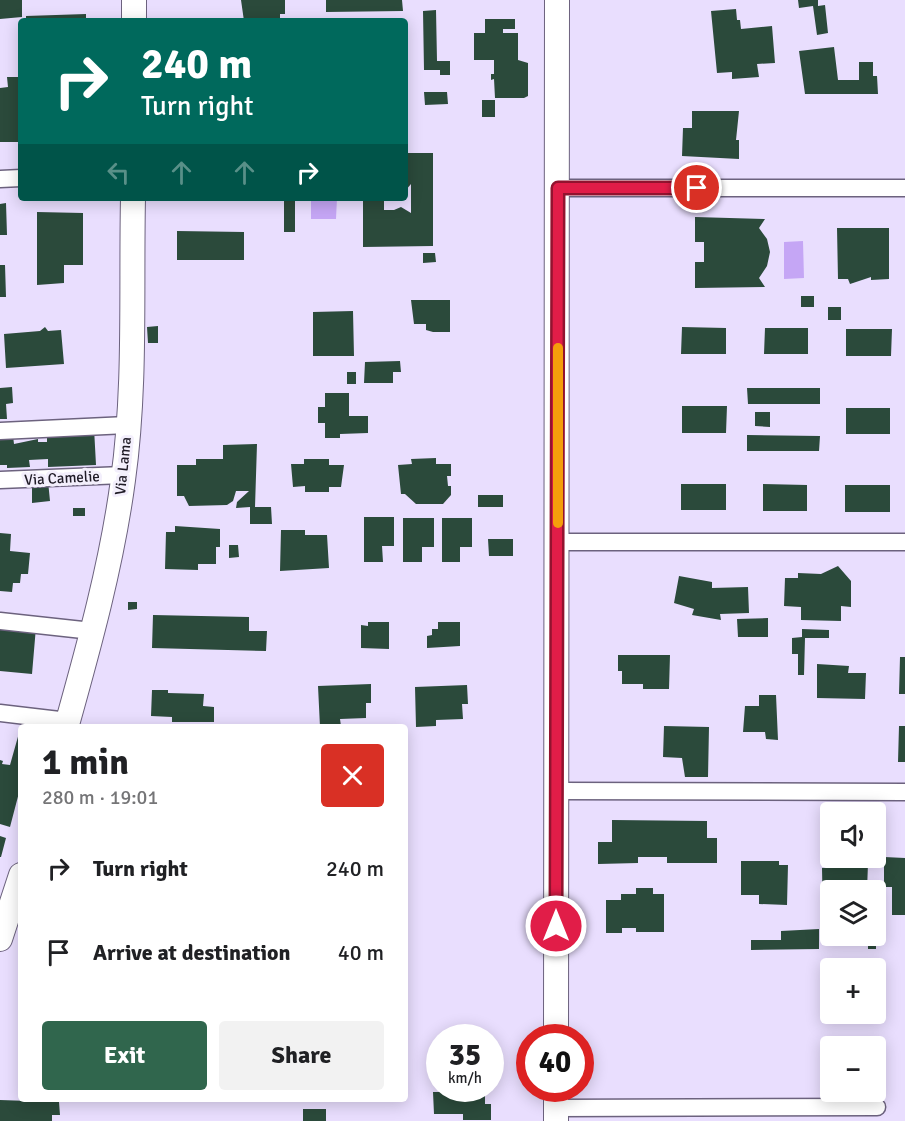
<!DOCTYPE html>
<html lang="en">
<head>
<meta charset="utf-8">
<style>
	body { margin:0; font-family:Signika,sans-serif; background:#f2f2f2; color:#202124; height:100vh; display:flex; flex-direction:column; font-size:22px; white-space:nowrap }
	* { box-sizing:border-box; margin:0 }
	p { font-size:20px; color:#757577 }
	.icon { flex:none; width:33px; height:33px; fill:none; stroke:currentColor; stroke-width:2; stroke-linecap:round; stroke-linejoin:round }
	.map { position:relative; flex:1; overflow:hidden }
	.drawer { position:absolute; left:18px; top:724px; width:390px; height:378px; display:flex; flex-direction:column; background:#fff; border-radius:6px; box-shadow:0 3px 15px #0003 }
	.drawer>* { flex:none }
	.top-card { position:absolute; left:18px; top:18px; width:390px; height:183px; border-radius:6px; box-shadow:0 3px 15px #0003; background:#00695c; color:#fff; overflow:hidden }
	.fabs { position:absolute; left:820px; top:802px; display:grid; gap:12px }
	.fabs a { display:grid; place-items:center; width:66px; height:66px; border-radius:6px; background:#fff; box-shadow:0 3px 15px #0003; font-size:30px }
	.speed { position:absolute; left:426px; top:1024px; display:flex; gap:12px; font-size:30px; font-weight:700; text-align:center }
	.speed>* { display:grid; place-content:center; width:78px; height:78px; border-radius:50%; background:#fff; box-shadow:0 3px 15px #0003; line-height:1 }
	.speed small { font-size:15px; font-weight:400 }
	.speed .limit { border:9px solid #d22; background:#fff; color:#111 }
	.pin { position:absolute; display:grid; place-items:center; width:51px; height:51px; color:#fff; margin:-26px; border:3px solid #fff; border-radius:50%; box-shadow:0 2px 6px #0007 }
	.me { position:absolute; width:66px; margin:-33px; rotate:0deg; stroke-linejoin:round; filter:drop-shadow(0 0 4px #0008) }
	.turn { display:flex; align-items:center; gap:21px; height:126px; padding:0 24px; font-size:27px }
	.turn .icon { width:78px; height:78px; stroke-width:2.5 }
	.turn b { display:block; font-size:42px; line-height:51px }
	.lanes { display:flex; align-items:center; height:57px; padding:0 24px; background:#0003; justify-content:center; gap:30px; direction:ltr }
	.lanes .off { opacity:.35 }
	.round { display:grid; place-items:center; flex:none; width:63px; height:63px; border-radius:6px; background:#f2f2f2 }
	.headline { display:flex; align-items:center; justify-content:space-between; height:102px; padding:0 24px }
	h1 { font-size:36px; font-weight:800; line-height:45px }
	.button { display:flex; gap:12px; margin-top:auto; padding:12px 24px }
	.button a { flex:1; height:69px; border-radius:6px; background:#30664d; color:#fff; font-size:24px; font-weight:800; line-height:69px; text-align:center }
	.button a+a { background:#f2f2f2; color:#202124 }
	ul { padding:0; list-style:none }
	li { display:flex; align-items:center; gap:18px; height:84px; padding:0 24px }
	li div { flex:1 }
	li b { display:block; font-size:22px }
	li em { font-style:normal }
	.map>svg:first-child { display:block }
</style>
</head>
<body>
<div class="map">
<svg width="905" height="1121" viewBox="0 0 905 1121">
	<rect width="100%" height="100%" fill="#e9defe"/>
	<path fill="#c5a6f5" d="M311,198H337L336,219H311Z
		M803,241L804,278L784,279V242Z"/>
	<path fill="#2b4a3b" d="M0,0H22V17L0,19Z
		M241,0H285V14H280V21H244Z
		M326,0H402L403,11L326,12Z
		M798,0H818V6L825,5L828,33L817,35L813,6L799,8Z
		M736,9L737,20H740L741,29L772,26L775,63L757,64L759,77L732,79V72L717,73L711,11Z
		M436,10L437,61H450V75H440V70H424L423,11Z
		M86,14V21H26V16Z
		M485,19H515V29H503V33H518V60L528,63V96L524,98H495L494,79L491,80V74H494V60H474V33H485Z
		M834,47L838,80H859V62H873V76H877L878,94H805L799,51Z
		M7,77H21V142H0V88L8,87Z
		M424,92H447L448,104L425,105Z
		M482,100H495V117H482Z
		M692,111H739L736,140H739V159L682,156L683,128H692Z
		M405,153H433V246L363,247V198H384V210H394L401,207L411,213V184L405,191Z
		M284,198H295V232H284Z
		M6,203L7,235H0V204Z
		M37,212L83,213V265H64V283L37,285Z
		M695,217L765,219L759,228L767,239L770,252L767,266L759,278L765,287L695,288V262H704V242H695Z
		M837,228H889V279L871,280V277L850,284L848,279H838Z
		M177,231L244,232V260H177Z
		M423,253H435L436,262L423,263Z
		M0,265H5L6,297H0Z
		M801,296H814V307H801Z
		M411,300H450V332H433L426,330V324H414Z
		M828,307H841V320H828Z
		M353,311L354,356H313V312Z
		M158,326V343H148L147,327Z
		M45,327L48,331L61,330L64,364L6,368L4,334L40,331Z
		M682,327L726,328V354H681Z
		M765,328H808V354H764Z
		M846,329H892L891,356H846Z
		M400,361L401,372H393V383H364L365,362Z
		M347,372H356V384H347Z
		M12,387L13,403L6,404L7,419H0V388Z
		M747,388H820V404H748Z
		M325,393H349V416H368V433L340,434V438H325V423H318V407H325Z
		M682,406H727L726,433H682Z
		M846,408H890V434H846Z
		M755,412H770V427L755,426Z
		M94,428L96,465L48,467V459L29,460L30,467L7,468V465H0V435L13,436L14,444L38,439V442H47V435Z
		M747,435L820,436L819,451H747Z
		M257,444L255,507H271L272,524H250V507L236,508L237,502L249,491H236L233,501L227,505L189,506L184,496H177V465H196V459H223V445Z
		M436,458V464H451V476H447L448,486H451V495L443,504H416L405,494H401L398,465L412,464L411,459Z
		M304,459H329V465H344L341,487H329V492H305V486L293,487L291,464H304Z
		M48,481L50,501L32,503V482Z
		M681,484H726V510H681Z
		M763,484L807,485V511H763Z
		M845,485H890V512H845Z
		M478,495H503V507H478Z
		M73,508H85V516H73Z
		M364,517H394V546H382L383,562H364Z
		M403,518H434V547H422V562H403Z
		M442,518H472V547H460V562H442Z
		M175,526L220,529V547H216V564H198V570L165,569L166,532H175Z
		M281,530H305V535H327L329,568L280,571Z
		M0,533L11,534L10,551L30,553L28,574H21L20,583H13L12,592L0,591Z
		M488,539H513V556H489Z
		M229,545H238L239,557L229,558Z
		M838,566L851,581V607L841,606V621L801,620V607L784,606L785,578H798V573L821,574Z
		M679,576L712,582V588L748,587L749,613L720,614L721,620L692,615L694,609L674,603Z
		M128,602H137V609L128,610Z
		M153,615L249,617V631H267L266,651L152,648Z
		M768,618V637H738L737,619Z
		M368,622H389V649L361,648V625L368,626Z
		M438,622H460V646L427,648V636L432,635V629H438Z
		M0,625L36,627L32,674L0,671Z
		M802,629L829,630V638H805L804,675H798V654H792V638L802,637Z
		M618,655H670L669,689H643V684H622V671H618Z
		M900,657H905V694H899Z
		M817,664L849,666L848,673H866L865,699L817,698Z
		M371,684V703H366V718L340,719L341,726L320,727L318,686Z
		M467,685L468,704H462L463,719L436,720V726L416,727L415,687Z
		M152,690H168V693L204,694L203,706L214,707V722H172V717L151,716Z
		M759,695H776L778,740L766,739L765,732H743L745,706H759Z
		M21,726V785L10,827L0,824V760L3,761L2,764L10,765Z
		M664,726L709,727L708,777H685L682,758L663,757Z
		M899,726H905V762H898Z
		M612,820L707,821V838H717V863H667V857H638V863L598,864V842H612Z
		M0,836L6,838L1,857H0Z
		M884,857L905,858V915H892V887H884Z
		M741,861H779V865H788L787,905L759,904V895H741Z
		M840,863H868L867,891H831V921H823L822,868L840,867Z
		M636,888H653V894H664V932H636V928H622V933H606V900H621V894H636Z
		M819,929V949L751,950V940H781V931Z
		M868,936H876V949H868Z
		M450,1089H485V1104H491V1120H463V1114H434L433,1092H450Z
		M0,1100L59,1102L60,1115H52V1121H0Z
		M303,1109H326V1121H303Z"/>
	<g fill="none" stroke-linecap="round" stroke-linejoin="round">
		<defs>
			<path id="street" d="M0,179L21,178
				M558,188H905
				M0,431L127,425
				M0,480L123,475
				M558,542H905
				M0,621L92,631
				M0,713L68,721
				M557,791L905,792
				M556,1108L877,1107"/>
			<path id="secondary" d="M134,21V0
				M66,728C89,646 112,563 123,480C136,387 131,291 133,198
				M0,939L21,875
				M556,1038L557,0
				M556,1089V1121"/>
		</defs>
		<use href="#street" stroke="#6c627e" stroke-width="19"/>
		<use href="#secondary" stroke="#6c627e" stroke-width="26"/>
		<use href="#street" stroke="#fff" stroke-width="16"/>
		<use href="#secondary" stroke="#fff" stroke-width="24"/>
	</g>
	<g fill="none" stroke-linecap="round" stroke-linejoin="round">
		<defs>
			<path id="route" d="M556,926L558,188H697"/>
		</defs>
		<use href="#route" stroke="#92132f" stroke-width="15"/>
		<use href="#route" stroke="#e11d48" stroke-width="10"/>
		<path stroke="#f59e0b" stroke-width="10" d="M558,523V348"/>
	</g>
	<g text-anchor="middle" dominant-baseline="central" stroke-width="6" stroke-linejoin="round" paint-order="stroke">
		<g font-size="15" fill="#1f1b26" stroke="#f3effc">
			<text transform="translate(123 466) rotate(-84)">Via Lama</text>
			<text transform="translate(62 478) rotate(-3)">Via Camelie</text>
		</g>
	</g>
</svg>
<div class="fabs">
<a><svg class="icon" aria-label="sound" viewBox="0 0 24 24"><path d="M4 9h4l5-4v14l-5-4H4zM17 9q2 3 0 6"/></svg></a>
<a><svg class="icon" aria-label="layers" viewBox="0 0 24 24"><path d="M12 4l9 5-9 5-9-5zM3 14l9 5 9-5"/></svg></a>
<a>+</a>
<a>−</a>
</div>
<div class="speed"><div>35<small>km/h</small></div><div class="limit">40</div></div>
<div class="pin" style="left:697px;top:188px;background:#d93025"><svg class="icon" aria-label="arrive" viewBox="0 0 24 24"><path d="M6 21V4h12l-3 4 3 4H6"/></svg></div>
<svg class="me" style="left:556px;top:926px" viewBox="-20 -20 40 40"><circle r="17" fill="#e11d48" stroke="#fff" stroke-width="3"/><path d="M0-11L8 9 0 5-8 9z" fill="#fff"/></svg>
<div class="top-card">
<div class="turn"><svg class="icon" aria-label="right" viewBox="0 0 24 24"><path d="M7 20v-9h11M14 6l5 5-5 5"/></svg><div><b>240 m</b>Turn right</div></div>
<div class="lanes"><svg class="icon off" aria-label="left" viewBox="0 0 24 24"><path d="M17 20v-9H6M10 6l-5 5 5 5"/></svg><svg class="icon off" aria-label="ahead" viewBox="0 0 24 24"><path d="M12 20V5M6 11l6-6 6 6"/></svg><svg class="icon off" aria-label="ahead" viewBox="0 0 24 24"><path d="M12 20V5M6 11l6-6 6 6"/></svg><svg class="icon" aria-label="right" viewBox="0 0 24 24"><path d="M7 20v-9h11M14 6l5 5-5 5"/></svg></div>
</div>
<section class="drawer">
<div class="headline"><div><h1>1 min</h1><p>280 m · 19:01</p></div><a class="round" style="background:#d93025;color:#fff"><svg class="icon" aria-label="close" viewBox="0 0 24 24"><path d="M6 6l12 12M18 6L6 18"/></svg></a></div>
<ul>
<li><svg class="icon" aria-label="right" viewBox="0 0 24 24"><path d="M7 20v-9h11M14 6l5 5-5 5"/></svg><div><b>Turn right</b></div><em>240 m</em></li>
<li><svg class="icon" aria-label="arrive" viewBox="0 0 24 24"><path d="M6 21V4h12l-3 4 3 4H6"/></svg><div><b>Arrive at destination</b></div><em>40 m</em></li>
</ul>
<div class="button"><a>Exit</a><a>Share</a></div>
</section>
</div>
</body>
</html>
